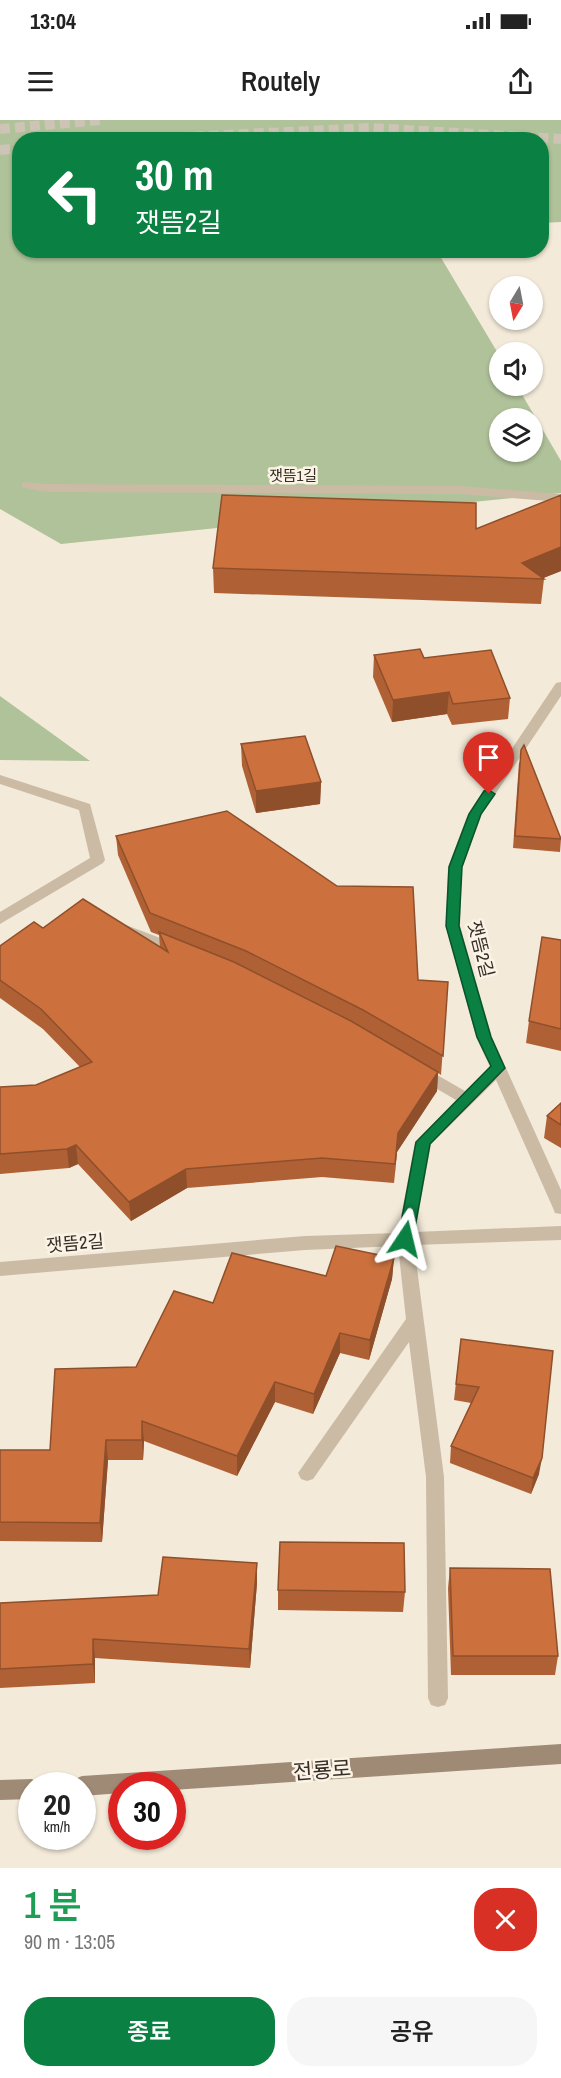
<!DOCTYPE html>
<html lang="ko">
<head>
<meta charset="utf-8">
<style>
	body { margin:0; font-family:"Archivo Narrow","Noto Sans KR",sans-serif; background:#f6f6f6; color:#222; height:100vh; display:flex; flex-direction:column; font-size:22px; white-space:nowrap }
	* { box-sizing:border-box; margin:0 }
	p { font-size:20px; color:#767676 }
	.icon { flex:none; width:33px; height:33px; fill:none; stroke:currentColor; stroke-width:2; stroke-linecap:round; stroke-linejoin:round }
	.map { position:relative; height:1748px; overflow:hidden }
	.drawer { display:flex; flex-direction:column; background:#fff; flex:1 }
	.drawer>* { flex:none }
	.banner { position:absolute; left:12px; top:12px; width:537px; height:126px; border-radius:24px; box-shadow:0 2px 4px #0004; background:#0b8043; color:#fff; overflow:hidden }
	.needle { width:39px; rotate:190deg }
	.controls { position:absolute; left:489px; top:156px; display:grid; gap:12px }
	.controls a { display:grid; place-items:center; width:54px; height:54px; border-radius:50%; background:#fff; box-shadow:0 2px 4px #0004; font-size:30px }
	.speed { position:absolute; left:18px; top:1652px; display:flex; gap:12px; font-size:30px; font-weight:700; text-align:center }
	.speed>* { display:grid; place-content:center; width:78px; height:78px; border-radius:50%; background:#fff; box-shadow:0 2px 4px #0004; line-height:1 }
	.speed small { font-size:15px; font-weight:400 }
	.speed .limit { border:9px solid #d22; background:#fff; color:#111 }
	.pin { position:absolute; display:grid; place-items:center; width:51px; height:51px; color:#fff; margin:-62px -26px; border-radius:50% 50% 50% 0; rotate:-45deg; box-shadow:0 0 6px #0007 }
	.pin .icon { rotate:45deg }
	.me { position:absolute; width:66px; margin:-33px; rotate:10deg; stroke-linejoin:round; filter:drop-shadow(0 0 4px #0008) }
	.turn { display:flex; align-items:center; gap:21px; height:126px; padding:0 24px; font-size:27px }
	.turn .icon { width:78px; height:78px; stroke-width:2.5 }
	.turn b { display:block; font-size:42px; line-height:51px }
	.round { display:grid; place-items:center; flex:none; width:63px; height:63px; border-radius:24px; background:#f6f6f6 }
	.head { display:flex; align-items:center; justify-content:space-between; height:102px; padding:0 24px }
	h1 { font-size:36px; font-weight:600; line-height:45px; color:#1e9e55 }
	.button { display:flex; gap:12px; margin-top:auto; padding:12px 24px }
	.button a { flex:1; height:69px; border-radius:24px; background:#0b8043; color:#fff; font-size:24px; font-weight:600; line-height:69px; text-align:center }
	.button a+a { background:#f6f6f6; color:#222 }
	.status { display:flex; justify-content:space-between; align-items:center; height:42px; padding:0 30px; background:#fff; direction:ltr }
	.status svg { height:16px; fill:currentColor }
	header { display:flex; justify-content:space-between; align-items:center; height:78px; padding:0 24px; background:#fff; font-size:27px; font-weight:600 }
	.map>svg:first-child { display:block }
</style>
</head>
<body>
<div class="status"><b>13:04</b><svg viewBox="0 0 49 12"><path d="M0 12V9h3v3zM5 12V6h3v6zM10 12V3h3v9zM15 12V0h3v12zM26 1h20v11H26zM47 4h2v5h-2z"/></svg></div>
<header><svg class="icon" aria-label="menu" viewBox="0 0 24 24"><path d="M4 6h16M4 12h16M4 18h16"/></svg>Routely<svg class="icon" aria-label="share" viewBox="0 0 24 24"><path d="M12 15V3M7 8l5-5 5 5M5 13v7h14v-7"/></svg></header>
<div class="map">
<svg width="561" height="1748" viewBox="0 0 561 1748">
	<rect width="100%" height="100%" fill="#f3ead9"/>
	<path fill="#b0c299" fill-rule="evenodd" d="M0,0H561V102L542,103V20H20V130L437,131L499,235L500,266H517L561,341V373L61,424L0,389ZM500,298H532V332H500Z
		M0,576L90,641L0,640Z"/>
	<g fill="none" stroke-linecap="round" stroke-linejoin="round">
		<path stroke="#cdc4b5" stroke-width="10" stroke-dasharray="10 5" stroke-linecap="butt" d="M0,9L101,0
			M119,20L371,8L561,19
			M0,30L20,28"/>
		<path fill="#cbbba5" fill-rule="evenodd" d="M0,655L90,684L105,740L103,743L0,804V792L90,738L79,690L0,664Z"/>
		<path fill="#cbbba5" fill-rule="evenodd" d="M26,362L44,364L460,366L561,374V382L460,374L44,372L22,367V363Z
			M561,562V576L482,694L462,747L460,806L492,917L561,1070V1094L555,1093L553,1088L496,960L431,1024L415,1112L561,1106V1120L414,1125L444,1357L448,1578L445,1585L438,1587L431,1585L428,1578L426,1357L409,1222L313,1359L307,1361L301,1359L298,1353L406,1199L398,1126L305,1130L0,1156V1142L305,1116L398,1113L415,1022L456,980L415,956L412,952L415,948H425L465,971L490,947L476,917L446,806L448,747L468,694L556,563Z
			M126,805L184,827L186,831L179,836L121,814L119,810Z"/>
		<path fill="#9f8a76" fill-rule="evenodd" d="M561,1624V1644L172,1670V1665H122V1673L82,1676V1665H72L75,1659L82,1656Z
			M32,1659L40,1665H32V1679L0,1680V1660Z"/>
	</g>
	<path fill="#af6135" d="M561,375V451L543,458L544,459L541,484L214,473L213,448L476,409Z
		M374,535L424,538L510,578L508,599L452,605L447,594L392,602L373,557Z
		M241,624L321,662L320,684L256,693L242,646Z
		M519,642L561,719L560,732L513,728Z
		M116,716L418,860L448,862L441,955L438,953L437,971L397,1032L394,1063L322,1057L187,1068L131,1101L78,1044L69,1048L0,1054V967L36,965L80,947L43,909L0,878V826L43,808L160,827L159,815L151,812L118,735Z
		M561,820V931L526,923L529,901Z
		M561,983V1028L544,1018L547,996Z
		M394,1138L392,1159L369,1240L340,1233L313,1294L275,1282L237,1356L144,1321L143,1340H108L102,1422L0,1421V1330H50L136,1247L213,1183L326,1156Z
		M461,1219L539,1354L531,1374L450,1343L451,1326L471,1283L454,1280Z
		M450,1448L558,1536L555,1555H451L448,1468Z
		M257,1463L250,1548L95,1538V1563L0,1568V1483L158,1475Z
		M278,1470L405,1472L403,1492L278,1490Z"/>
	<path fill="#8f4f2b" d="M561,427V451L541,459L522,443Z
		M449,572L447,594L392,602L393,580Z
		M321,662L320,684L256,693V671Z
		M438,952L437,971L397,1032L394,1063L398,1013Z
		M76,1025L78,1044L69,1048L67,1029Z
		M186,1049L187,1068L131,1101L129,1082Z
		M394,1138L392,1159L369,1240L370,1220Z
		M340,1213V1233L313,1294L314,1274Z
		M275,1262V1282L237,1356V1336Z
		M142,1301L144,1321L143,1340L142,1320Z
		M106,1320L108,1340L102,1422L100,1403Z
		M542,1338L539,1354L531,1374L533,1358Z
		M257,1443V1463L250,1548L249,1529Z
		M93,1519L95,1538V1563L93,1544Z"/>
	<path fill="#cc713e" stroke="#8f4f2b" stroke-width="1.5" d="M222,375L476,383V409L561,375V427L522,443L544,459L213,448Z
		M420,529L424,538L491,530L510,578L453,584L449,572L393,580L374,535Z
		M305,616L321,662L256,671L241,624Z
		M524,625L561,719L515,716L521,630Z
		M227,691L337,766L413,767L418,860L448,862L443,936L363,890L246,831L150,793L116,716Z
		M83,779L168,832L159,812L234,842L351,901L438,952L398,1013L395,1044L322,1038L186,1049L129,1082L76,1025L67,1029L0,1034V967L36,965L92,942L41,889L0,860V826L34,802L43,808Z
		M542,817L561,820V909L529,901Z
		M561,983V1005L547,996Z
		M336,1126L394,1138L370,1220L340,1213L314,1274L275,1262L237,1336L142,1301V1320H106L100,1403L0,1402V1330H50L55,1249L136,1247L174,1171L213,1183L232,1133L326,1156Z
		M461,1219L553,1231L542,1338L533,1358L451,1326L479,1267L456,1264Z
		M280,1422L404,1423L405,1472L278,1470Z
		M163,1437L257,1443L249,1529L93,1519V1544L0,1549V1483L158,1475Z
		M450,1448L550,1449L558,1536H453Z"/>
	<path fill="#0b8043" stroke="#07532c" stroke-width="1.5" d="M489,670L495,674L481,694L462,747L459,806L491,917L505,948L430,1024L413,1119L410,1123H400L398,1119L416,1022L491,946L477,917L446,806L449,747L469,694L484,671Z"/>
	<g text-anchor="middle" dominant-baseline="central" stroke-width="5" stroke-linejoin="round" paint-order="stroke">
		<g font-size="15" fill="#372e27" stroke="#faf3e6">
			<text x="293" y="355">잿뜸1길</text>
		</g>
		<g font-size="18" fill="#372e27" stroke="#faf3e6">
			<text transform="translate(481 829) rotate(76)">잿뜸2길</text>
			<text transform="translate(75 1123) rotate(-5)">잿뜸2길</text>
		</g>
		<g font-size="21" fill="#372e27" stroke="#faf3e6">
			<text transform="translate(322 1650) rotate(-4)">전룡로</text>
		</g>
	</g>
</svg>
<div class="controls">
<a><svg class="needle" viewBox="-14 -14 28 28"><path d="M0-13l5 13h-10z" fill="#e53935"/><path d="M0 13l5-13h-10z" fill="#767676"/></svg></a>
<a><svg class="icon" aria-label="sound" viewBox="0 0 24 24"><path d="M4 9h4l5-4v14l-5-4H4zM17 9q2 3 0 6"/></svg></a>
<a><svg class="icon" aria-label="layers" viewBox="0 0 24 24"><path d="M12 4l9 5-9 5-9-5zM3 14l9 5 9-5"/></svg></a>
</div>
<div class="speed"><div>20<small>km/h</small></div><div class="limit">30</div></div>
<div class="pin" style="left:489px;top:674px;background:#d93025"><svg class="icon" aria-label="arrive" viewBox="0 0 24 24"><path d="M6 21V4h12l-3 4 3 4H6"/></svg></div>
<svg class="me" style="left:405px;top:1119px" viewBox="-20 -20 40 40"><path d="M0-17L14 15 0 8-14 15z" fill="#0b8043" stroke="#fff" stroke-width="4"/></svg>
<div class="banner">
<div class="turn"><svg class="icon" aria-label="left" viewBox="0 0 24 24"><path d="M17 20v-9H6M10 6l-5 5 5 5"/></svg><div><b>30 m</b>잿뜸2길</div></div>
</div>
</div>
<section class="drawer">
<div class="head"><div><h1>1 분</h1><p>90 m · 13:05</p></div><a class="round" style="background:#d93025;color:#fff"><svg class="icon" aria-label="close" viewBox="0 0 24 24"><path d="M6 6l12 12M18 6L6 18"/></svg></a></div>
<div class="button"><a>종료</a><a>공유</a></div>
</section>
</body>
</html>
